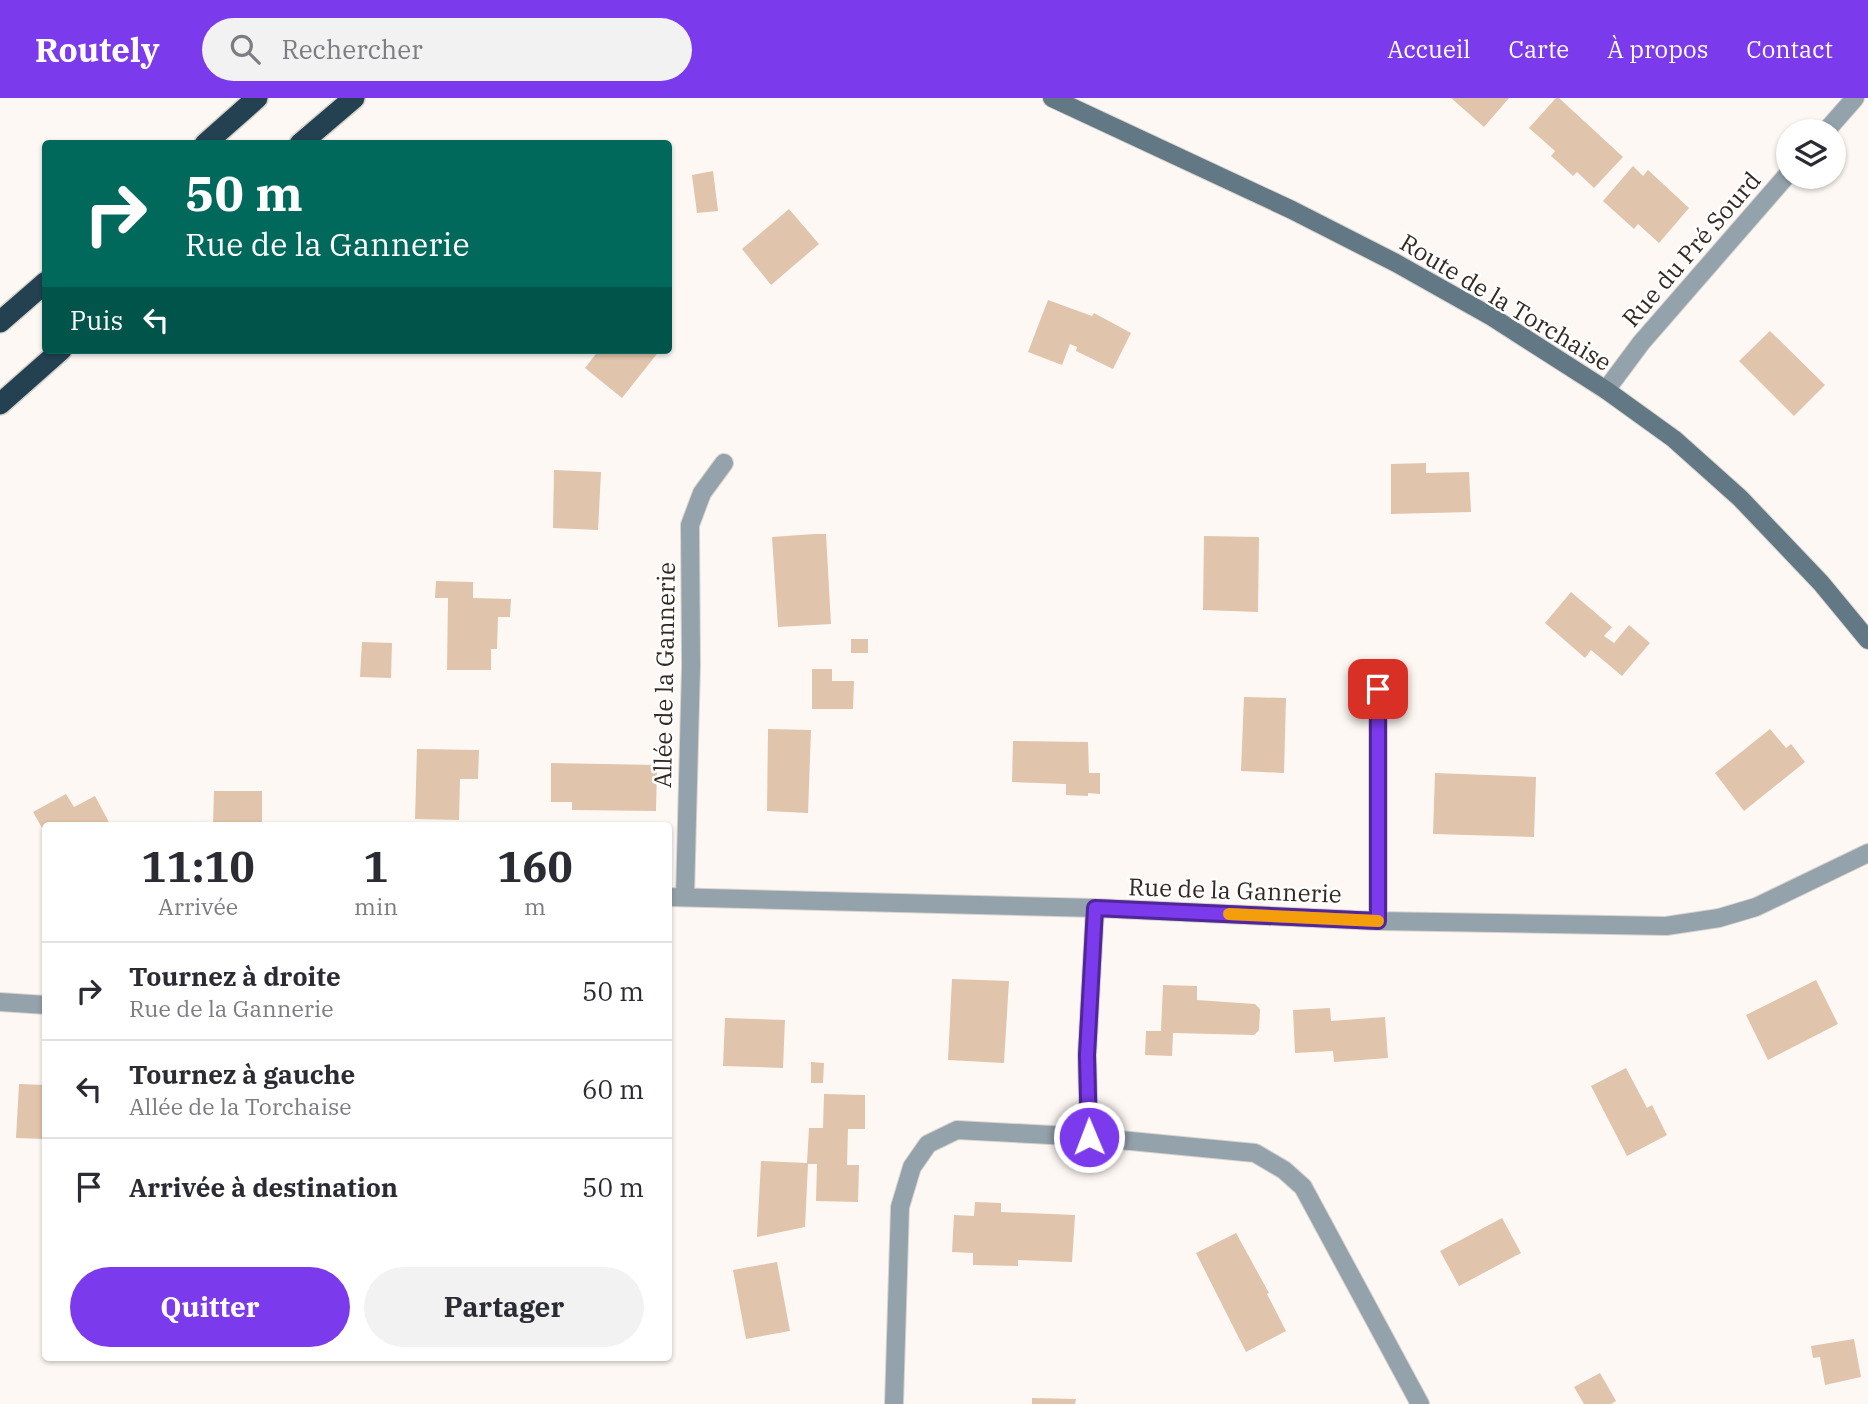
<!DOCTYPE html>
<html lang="fr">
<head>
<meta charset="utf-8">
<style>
	body { margin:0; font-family:"IBM Plex Serif",serif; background:#f2f2f3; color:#2b2b33; height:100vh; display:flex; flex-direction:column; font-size:26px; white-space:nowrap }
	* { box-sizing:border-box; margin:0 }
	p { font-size:23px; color:#7c7c81 }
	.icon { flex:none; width:38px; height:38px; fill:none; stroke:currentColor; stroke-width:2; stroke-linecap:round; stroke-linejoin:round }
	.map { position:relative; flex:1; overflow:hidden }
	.drawer { position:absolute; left:42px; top:724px; width:630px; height:539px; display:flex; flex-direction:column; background:#fff; border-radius:7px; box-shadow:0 2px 5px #0004 }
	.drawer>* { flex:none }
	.hud { position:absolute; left:42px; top:42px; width:630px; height:214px; border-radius:7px; box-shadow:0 2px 5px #0004; background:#00695c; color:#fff; overflow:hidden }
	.controls { position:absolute; left:1776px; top:21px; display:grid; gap:14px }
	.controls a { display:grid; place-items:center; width:70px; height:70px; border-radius:50%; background:#fff; box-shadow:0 2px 5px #0004; font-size:35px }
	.pin { position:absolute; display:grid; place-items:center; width:60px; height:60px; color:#fff; margin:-30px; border-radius:14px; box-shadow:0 4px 10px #0006 }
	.me { position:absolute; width:77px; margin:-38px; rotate:359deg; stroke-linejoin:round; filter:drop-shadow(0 0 5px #0008) }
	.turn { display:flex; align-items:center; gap:24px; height:147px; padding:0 28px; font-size:32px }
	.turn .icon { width:91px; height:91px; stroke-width:2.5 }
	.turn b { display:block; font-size:49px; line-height:60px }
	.then { display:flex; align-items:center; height:66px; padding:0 28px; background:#0003; gap:14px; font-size:26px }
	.eta { display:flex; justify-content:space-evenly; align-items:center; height:119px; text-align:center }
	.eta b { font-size:42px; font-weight:700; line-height:49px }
	.primary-button { display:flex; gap:14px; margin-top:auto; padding:14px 28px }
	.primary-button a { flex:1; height:80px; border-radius:42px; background:#7c3aed; color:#fff; font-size:28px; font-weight:700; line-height:80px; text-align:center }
	.primary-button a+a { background:#f2f2f3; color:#2b2b33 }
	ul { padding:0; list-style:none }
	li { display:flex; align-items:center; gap:21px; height:98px; padding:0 28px; border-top:2px solid #e1e1e2 }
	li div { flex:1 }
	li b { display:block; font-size:26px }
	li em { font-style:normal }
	header { display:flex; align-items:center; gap:42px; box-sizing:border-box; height:98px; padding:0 35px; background:#7c3aed; color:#fff }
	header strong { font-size:33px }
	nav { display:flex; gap:38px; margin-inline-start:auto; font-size:24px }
	.search { width:490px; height:63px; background:#f2f2f3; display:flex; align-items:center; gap:18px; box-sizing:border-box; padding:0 24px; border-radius:38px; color:#7c7c81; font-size:26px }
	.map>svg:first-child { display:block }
</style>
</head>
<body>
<header>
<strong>Routely</strong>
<div class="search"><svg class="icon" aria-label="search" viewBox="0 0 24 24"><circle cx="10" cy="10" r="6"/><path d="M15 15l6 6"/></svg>Rechercher</div>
<nav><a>Accueil</a><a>Carte</a><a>À propos</a><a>Contact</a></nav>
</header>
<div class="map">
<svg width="1868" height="1306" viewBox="0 0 1868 1306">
	<rect width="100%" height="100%" fill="#fef8f4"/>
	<path fill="#e1c4ac" d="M1451,0H1509L1484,29Z
		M1556,0H1559L1623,59L1594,90L1577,74L1573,78L1559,65L1551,58L1555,53L1529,30Z
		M1633,68L1643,78L1648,72L1689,110L1659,145L1638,126L1634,131L1603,103Z
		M713,73L718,113L697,115L692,77Z
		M789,111L819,146L771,187L742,151Z
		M1048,202L1092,218L1094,215L1131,235L1113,271L1076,253L1077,249L1070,246L1062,267L1028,254Z
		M1770,233L1825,287L1794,318L1739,263Z
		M599,252H660L622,300L585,270Z
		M1426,365V375L1469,374L1471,414L1391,416V366Z
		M554,372L601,374L598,432L553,430Z
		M814,436H826L831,526L778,529L772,439Z
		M1204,438L1259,439L1258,514L1203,512Z
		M436,483L473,484V500L511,501L510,519H498L497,551H491V572H447L448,500H435Z
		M1571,494L1612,529L1604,538L1614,545L1629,527L1650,545L1622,578L1591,552L1585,560L1545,525Z
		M851,541H868V555H851Z
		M362,544L392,545L391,580L360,579Z
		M812,571H832V583H854L853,611H812Z
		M1244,599L1286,600L1284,675L1241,673Z
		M768,631L811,632L808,715L767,713Z
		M1770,631L1786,650L1791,646L1805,664L1744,713L1715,675Z
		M1013,643L1088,644L1089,675H1100V696L1088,695V698L1066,697V686L1012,684Z
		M417,651L479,652L478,681H460L459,722L415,721Z
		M551,665L657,667L656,713L572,712V704H551Z
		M1435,675L1536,679L1534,739L1433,736Z
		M214,693H262V728H213Z
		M66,696L74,709L95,698L111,728H46V737L33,714Z
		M952,881L1009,883L1004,965L948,962Z
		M1816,882L1838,926L1768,962L1746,917Z
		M1163,887L1197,888V902L1255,906L1260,911L1259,932L1254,937L1173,935L1172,958L1145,957L1146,933H1161Z
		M1330,910L1331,923L1385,919L1388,960L1334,964L1333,953L1295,955L1293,912Z
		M725,920L785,922L783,970L723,968Z
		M811,964L824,965L823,985H811Z
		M1626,970L1647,1010L1652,1007L1667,1037L1627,1058L1591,988Z
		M19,986L46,987V1041L16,1040Z
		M824,996L865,997V1031H848L847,1067H859L858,1104L816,1103L817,1066H808L805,1129L757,1139L761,1063L807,1065L809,1030H823Z
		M975,1104L1001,1105V1114L1075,1117L1072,1164L1018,1162V1168L973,1167V1155L952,1154L954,1117L974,1118Z
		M1502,1120L1521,1155L1459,1188L1440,1153Z
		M1236,1135L1269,1195L1267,1196L1286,1233L1246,1254L1196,1155Z
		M777,1164L790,1233L746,1241L733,1172Z
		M1854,1241L1861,1279L1825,1287L1820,1259L1813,1260L1811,1248Z
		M1600,1275L1616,1303L1611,1306H1584L1574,1289Z
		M1032,1300L1076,1301L1075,1306H1032Z"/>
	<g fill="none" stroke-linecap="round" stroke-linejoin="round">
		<defs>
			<path id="street" d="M1826,33L1855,0
				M1606,292L1641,245L1788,76
				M1378,591V823
				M685,798L691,568L690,427L702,395L724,365
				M668,799L1095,810L1378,823L1666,828L1719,820L1756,809L1868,755
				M0,904L46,907
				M1089,1039L1087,957L1095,810
				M894,1306L900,1109L912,1069L928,1046L957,1032L1089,1039L1255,1055L1284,1072L1303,1089L1420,1306"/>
			<path id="secondary" d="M1052,0L1292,112L1396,165L1492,219L1606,292L1674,341L1740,400L1821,485L1868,542"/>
			<path id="highway" d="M205,46L257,0
				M300,46L354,0
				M0,224L46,184
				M0,306L61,252"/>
		</defs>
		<use href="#street" stroke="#d9d3ce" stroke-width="20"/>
		<use href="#secondary" stroke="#d9d3ce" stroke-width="20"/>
		<use href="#highway" stroke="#d9d3ce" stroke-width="24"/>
		<use href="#street" stroke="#94a2ab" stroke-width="18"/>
		<use href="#secondary" stroke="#637885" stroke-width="18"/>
		<use href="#highway" stroke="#244152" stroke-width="21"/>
	</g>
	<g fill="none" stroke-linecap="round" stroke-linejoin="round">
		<defs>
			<path id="route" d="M1089,1039L1087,957L1095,810L1378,823V591"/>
		</defs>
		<use href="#route" stroke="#51269a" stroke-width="18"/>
		<use href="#route" stroke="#7c3aed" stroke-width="12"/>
		<path stroke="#f59e0b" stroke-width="12" d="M1229,816L1378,823"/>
	</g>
	<g text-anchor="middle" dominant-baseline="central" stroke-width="5" stroke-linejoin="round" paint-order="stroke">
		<g font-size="24" fill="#332921" stroke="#fff">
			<text transform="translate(1691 151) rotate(-49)">Rue du Pré Sourd</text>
			<text transform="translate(1506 204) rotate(31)">Route de la Torchaise</text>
			<text transform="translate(664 577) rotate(-89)">Allée de la Gannerie</text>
			<text transform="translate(1235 792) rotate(2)">Rue de la Gannerie</text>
		</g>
	</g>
</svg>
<div class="controls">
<a><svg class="icon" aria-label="layers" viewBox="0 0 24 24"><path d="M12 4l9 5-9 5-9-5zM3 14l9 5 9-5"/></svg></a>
</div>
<div class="pin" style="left:1378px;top:591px;background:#d93025"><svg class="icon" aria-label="arrive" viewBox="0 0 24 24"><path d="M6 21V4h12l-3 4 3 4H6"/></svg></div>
<svg class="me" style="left:1089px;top:1039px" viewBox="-20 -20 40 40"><circle r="17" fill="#7c3aed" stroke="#fff" stroke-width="3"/><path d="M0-11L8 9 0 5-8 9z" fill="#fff"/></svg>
<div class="hud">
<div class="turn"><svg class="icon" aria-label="right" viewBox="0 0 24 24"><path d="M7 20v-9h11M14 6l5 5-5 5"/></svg><div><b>50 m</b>Rue de la Gannerie</div></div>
<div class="then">Puis<svg class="icon" aria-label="left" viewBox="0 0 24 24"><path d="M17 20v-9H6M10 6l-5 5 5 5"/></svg></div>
</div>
<section class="drawer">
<div class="eta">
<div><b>11:10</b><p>Arrivée</p></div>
<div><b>1</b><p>min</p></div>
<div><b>160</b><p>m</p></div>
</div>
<ul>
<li><svg class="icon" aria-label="right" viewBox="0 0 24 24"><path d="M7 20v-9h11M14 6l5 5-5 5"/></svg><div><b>Tournez à droite</b><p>Rue de la Gannerie</p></div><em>50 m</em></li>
<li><svg class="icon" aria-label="left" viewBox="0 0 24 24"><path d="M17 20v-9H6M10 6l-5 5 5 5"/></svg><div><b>Tournez à gauche</b><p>Allée de la Torchaise</p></div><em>60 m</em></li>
<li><svg class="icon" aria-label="arrive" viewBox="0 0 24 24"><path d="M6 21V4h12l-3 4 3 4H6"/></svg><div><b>Arrivée à destination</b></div><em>50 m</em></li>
</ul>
<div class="primary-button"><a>Quitter</a><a>Partager</a></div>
</section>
</div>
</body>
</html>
